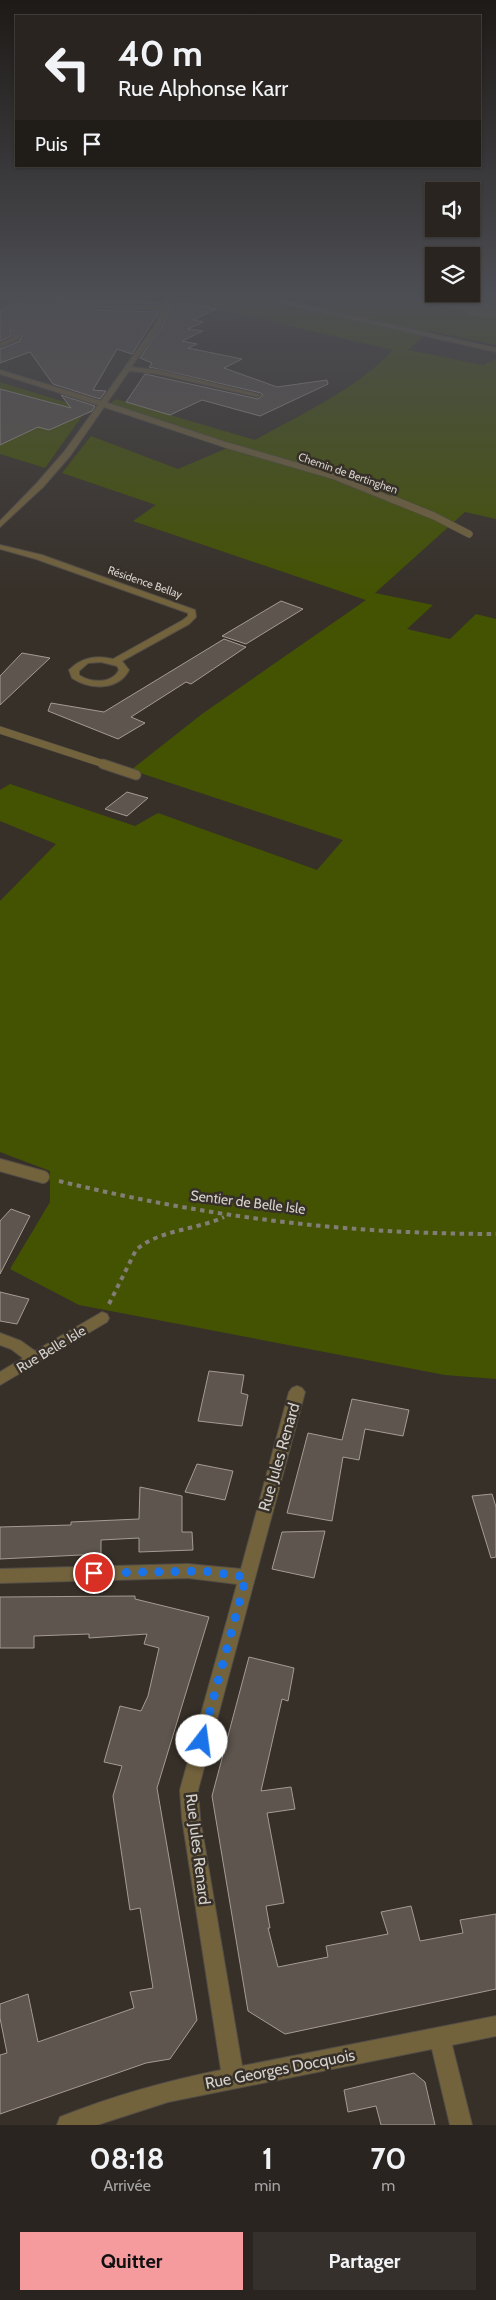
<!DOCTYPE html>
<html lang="fr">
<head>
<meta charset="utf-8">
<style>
	body { margin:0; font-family:Cabin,sans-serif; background:#35302c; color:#f1f3f6; height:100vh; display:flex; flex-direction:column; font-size:19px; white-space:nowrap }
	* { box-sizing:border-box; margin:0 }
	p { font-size:16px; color:#a5a4a4 }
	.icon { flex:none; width:28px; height:28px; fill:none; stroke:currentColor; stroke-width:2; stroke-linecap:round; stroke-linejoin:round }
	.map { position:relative; height:2125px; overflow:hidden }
	.sheet { display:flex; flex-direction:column; background:#29241f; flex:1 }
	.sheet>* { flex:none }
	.banner { position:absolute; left:15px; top:15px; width:466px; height:152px; border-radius:0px; box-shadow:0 1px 4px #0004,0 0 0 1px #45413d; background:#29241f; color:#f1f3f6; overflow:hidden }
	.fabs { position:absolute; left:425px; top:182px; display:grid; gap:10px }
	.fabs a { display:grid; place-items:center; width:55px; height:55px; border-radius:0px; background:#29241f; box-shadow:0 1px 4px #0004,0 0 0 1px #45413d; font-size:25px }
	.pin { position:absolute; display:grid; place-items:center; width:42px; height:42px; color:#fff; margin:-21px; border:2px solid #fff; border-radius:50%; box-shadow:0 1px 5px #0007 }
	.me { position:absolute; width:55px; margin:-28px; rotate:15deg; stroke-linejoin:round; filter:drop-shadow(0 0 4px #0008) }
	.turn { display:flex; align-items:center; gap:18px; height:105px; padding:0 20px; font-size:22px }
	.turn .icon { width:65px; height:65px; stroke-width:2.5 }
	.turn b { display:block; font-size:35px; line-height:42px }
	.then { display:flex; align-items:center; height:48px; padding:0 20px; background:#0003; gap:10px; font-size:19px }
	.eta { display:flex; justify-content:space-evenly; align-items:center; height:85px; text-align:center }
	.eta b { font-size:30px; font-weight:700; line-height:35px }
	.action { display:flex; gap:10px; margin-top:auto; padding:10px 20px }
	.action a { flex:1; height:58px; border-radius:0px; background:#f59b9e; color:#111; font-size:20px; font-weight:700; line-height:58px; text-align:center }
	.action a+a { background:#35302c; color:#f1f3f6 }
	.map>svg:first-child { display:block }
</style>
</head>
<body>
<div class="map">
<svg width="496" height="2125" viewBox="0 0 496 2125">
	<rect width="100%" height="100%" fill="#373029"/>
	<path fill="#445302" d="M158,295H239L307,312L334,300L318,295H379L466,310L470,315L496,319V345L429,331L408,350L483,365L496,359V519L465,512L375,593L433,605L407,629L450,639L476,614L496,619V1379L445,1375L79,1305L10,1269L50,1202V1171L0,1152V901L56,844L0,821V790L10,784L135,826L158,813L317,870L343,840L131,770L202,714L366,600L133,521L156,505L62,473L91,436L178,469L232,446L110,404L116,399L255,440C303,413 355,390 393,350Z
		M0,382L87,409L45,468L0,454Z"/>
	<path fill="#5a6b1d" d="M379,295H479L496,298V319L470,315L465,310Z"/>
	<path fill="#5d554e" stroke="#a59b93" d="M38,295L93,310L159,312L132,354L117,349L93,390L106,391L100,399L53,384L30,352L0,363V349L20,341L22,335L10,330L11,336L0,341V310Z
		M65,295H149L150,301L162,304L93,302Z
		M178,301L216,309L193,320L203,322L188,329L203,331L182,341L197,344L188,348L242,359L224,368L277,387L327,380L328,384L260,416L202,400L170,415L126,402L145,374L258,399L263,395L261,393L149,367L152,363L140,358L163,325L170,305Z
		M0,389L71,408L61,395L95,406L92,411L49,430L38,427L0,445Z
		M281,601L303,609L246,644L222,636Z
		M224,639L246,647L191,684L186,682L131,717L145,723L118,739L48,711L51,703L104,712Z
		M22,653L50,658L0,705V676Z
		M127,792L148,798L127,816L105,809Z
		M11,1209L30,1216L0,1274V1221Z
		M0,1292L29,1299L17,1324L0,1321Z
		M209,1371L244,1375L241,1393L248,1395L242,1426L198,1421Z
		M352,1399L409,1410L403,1436L365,1429L359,1460L343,1457L332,1521L287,1513L308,1433L342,1440Z
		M197,1464L233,1471L225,1500L185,1492Z
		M140,1487L182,1496V1532H192L193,1550L139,1552V1538L101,1540V1554L0,1559V1527L71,1525V1522L139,1519Z
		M492,1494L496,1507V1557L491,1558L472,1496Z
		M325,1531L314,1578L272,1569L282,1532Z
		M135,1596V1599L209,1617L157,1788L197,2020L170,2059L146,2063L0,2114V2055L7,2053L0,2018V2004L28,1994L38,2042L134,2008L130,1992L153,1988L140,1908L130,1910L113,1796L122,1766L104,1762L120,1706L141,1711L148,1696L159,1648L144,1644L147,1634L89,1638V1634L34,1636V1648H0V1597Z
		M249,1657L294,1668L288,1701L282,1699L261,1791L291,1787L295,1809L267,1813L284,1903L266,1906L270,1928H268L278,1967L328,1957L326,1946L388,1934L381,1912L411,1906L420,1941L463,1933L460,1920L496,1914V1989L285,2034L248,2011L212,1796Z
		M414,2073L425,2082L435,2125H381L376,2106L348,2112L344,2090Z"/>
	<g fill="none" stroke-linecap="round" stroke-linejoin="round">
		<defs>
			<path id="lane-far3" d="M103,404L226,445L333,476L395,501"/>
			<path id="lane-far2" d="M392,499L434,516L469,534
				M0,730L107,765"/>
			<path id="lane-far1" d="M103,764L136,775"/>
			<path id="lane" d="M0,1165L43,1177"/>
			<path id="street" d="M44,295H56L93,304L164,306L163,295H169C171,321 145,347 131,367L158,370L261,395L258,397L158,374L129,371L70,456L43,487L0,527V521L37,483L64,452L98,405L0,374V370L101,401L154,326L162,310L93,308Z
				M244,295H257L496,348V352Z
				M11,332L20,335L19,339L0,347V343L14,337Z
				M0,545L42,555L195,610L196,617L189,624L122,661L129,670C118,691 90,690 72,678L69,670C82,657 96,655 113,659L183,620L188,616V613L36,559L0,549ZM101,662L117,666L119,670C112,684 91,683 79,675V671L88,663Z
				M102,1312L107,1314L109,1318L107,1322L0,1385V1372L23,1358L11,1349L0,1345V1333L21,1341L35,1351Z
				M297,1386L302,1388L305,1392L198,1790L200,1818L242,2066L496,2016V2036L452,2045L472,2125H450L432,2049L168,2102L97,2125H57L60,2117C113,2096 166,2081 221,2070L182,1818L180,1790L237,1584L188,1578L0,1583V1569L188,1564L241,1569L289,1392L292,1388Z"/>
		</defs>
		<use href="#lane-far3" stroke="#534d46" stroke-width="7"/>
		<use href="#lane-far2" stroke="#534d46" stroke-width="8"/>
		<use href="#lane-far1" stroke="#534d46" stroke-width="11"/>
		<use href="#lane" stroke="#534d46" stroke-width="14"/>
		<use href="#street" stroke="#534d46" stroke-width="2"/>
		<path stroke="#837d77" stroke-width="4" stroke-dasharray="4.5 4.5" stroke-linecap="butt" d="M59,1181C206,1217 345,1234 496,1234
			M109,1304L136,1250C158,1230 196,1230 224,1217"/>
		<use href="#lane-far3" stroke="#73633d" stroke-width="5.5"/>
		<use href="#lane-far2" stroke="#73633d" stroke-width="7"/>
		<use href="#lane-far1" stroke="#73633d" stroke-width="9"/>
		<use href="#lane" stroke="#73633d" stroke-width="12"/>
		<use href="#street" fill="#73633d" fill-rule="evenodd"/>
	</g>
	<linearGradient id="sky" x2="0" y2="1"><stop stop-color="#1e1a17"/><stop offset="0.5" stop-color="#4d4e54"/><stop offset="1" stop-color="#4d4e54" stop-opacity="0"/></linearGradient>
	<rect width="496" height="593" fill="url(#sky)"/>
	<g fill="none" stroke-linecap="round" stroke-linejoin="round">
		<path stroke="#1a73e8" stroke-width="9" stroke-dasharray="0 16.2" d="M94,1573L204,1571L246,1577L202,1741"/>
	</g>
	<g text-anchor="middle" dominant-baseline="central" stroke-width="5" stroke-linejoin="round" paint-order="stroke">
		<g font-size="11" fill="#d5d1cc" stroke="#373029">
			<text transform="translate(348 473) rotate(19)">Chemin de Bertinghen</text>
			<text transform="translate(145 582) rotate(19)">Résidence Bellay</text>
		</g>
		<g font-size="14" fill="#d5d1cc" stroke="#373029">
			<text transform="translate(248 1202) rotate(7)">Sentier de Belle Isle</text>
			<text transform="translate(51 1349) rotate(-31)">Rue Belle Isle</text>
		</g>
		<g font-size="16" fill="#d5d1cc" stroke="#373029">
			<text transform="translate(279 1457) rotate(-74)">Rue Jules Renard</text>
			<text transform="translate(198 1849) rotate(83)">Rue Jules Renard</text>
			<text transform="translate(280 2069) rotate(-11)">Rue Georges Docquois</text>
		</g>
	</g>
</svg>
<div class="fabs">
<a><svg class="icon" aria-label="sound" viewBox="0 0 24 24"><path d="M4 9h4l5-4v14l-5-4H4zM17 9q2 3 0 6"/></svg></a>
<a><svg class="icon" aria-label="layers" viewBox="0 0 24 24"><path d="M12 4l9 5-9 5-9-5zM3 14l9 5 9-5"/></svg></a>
</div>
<div class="pin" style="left:94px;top:1573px;background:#d93025"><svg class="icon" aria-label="arrive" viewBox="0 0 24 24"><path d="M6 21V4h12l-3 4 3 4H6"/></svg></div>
<svg class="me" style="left:202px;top:1741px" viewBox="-20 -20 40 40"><circle r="19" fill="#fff"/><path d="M0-13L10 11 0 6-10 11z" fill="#1a73e8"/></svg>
<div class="banner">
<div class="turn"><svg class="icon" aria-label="left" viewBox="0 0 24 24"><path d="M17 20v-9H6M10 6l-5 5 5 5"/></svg><div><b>40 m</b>Rue Alphonse Karr</div></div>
<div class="then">Puis<svg class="icon" aria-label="arrive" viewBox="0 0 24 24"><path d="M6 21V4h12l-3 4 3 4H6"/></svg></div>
</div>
</div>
<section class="sheet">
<div class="eta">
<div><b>08:18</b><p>Arrivée</p></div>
<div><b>1</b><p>min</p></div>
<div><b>70</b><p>m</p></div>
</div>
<div class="action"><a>Quitter</a><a>Partager</a></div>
</section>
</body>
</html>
